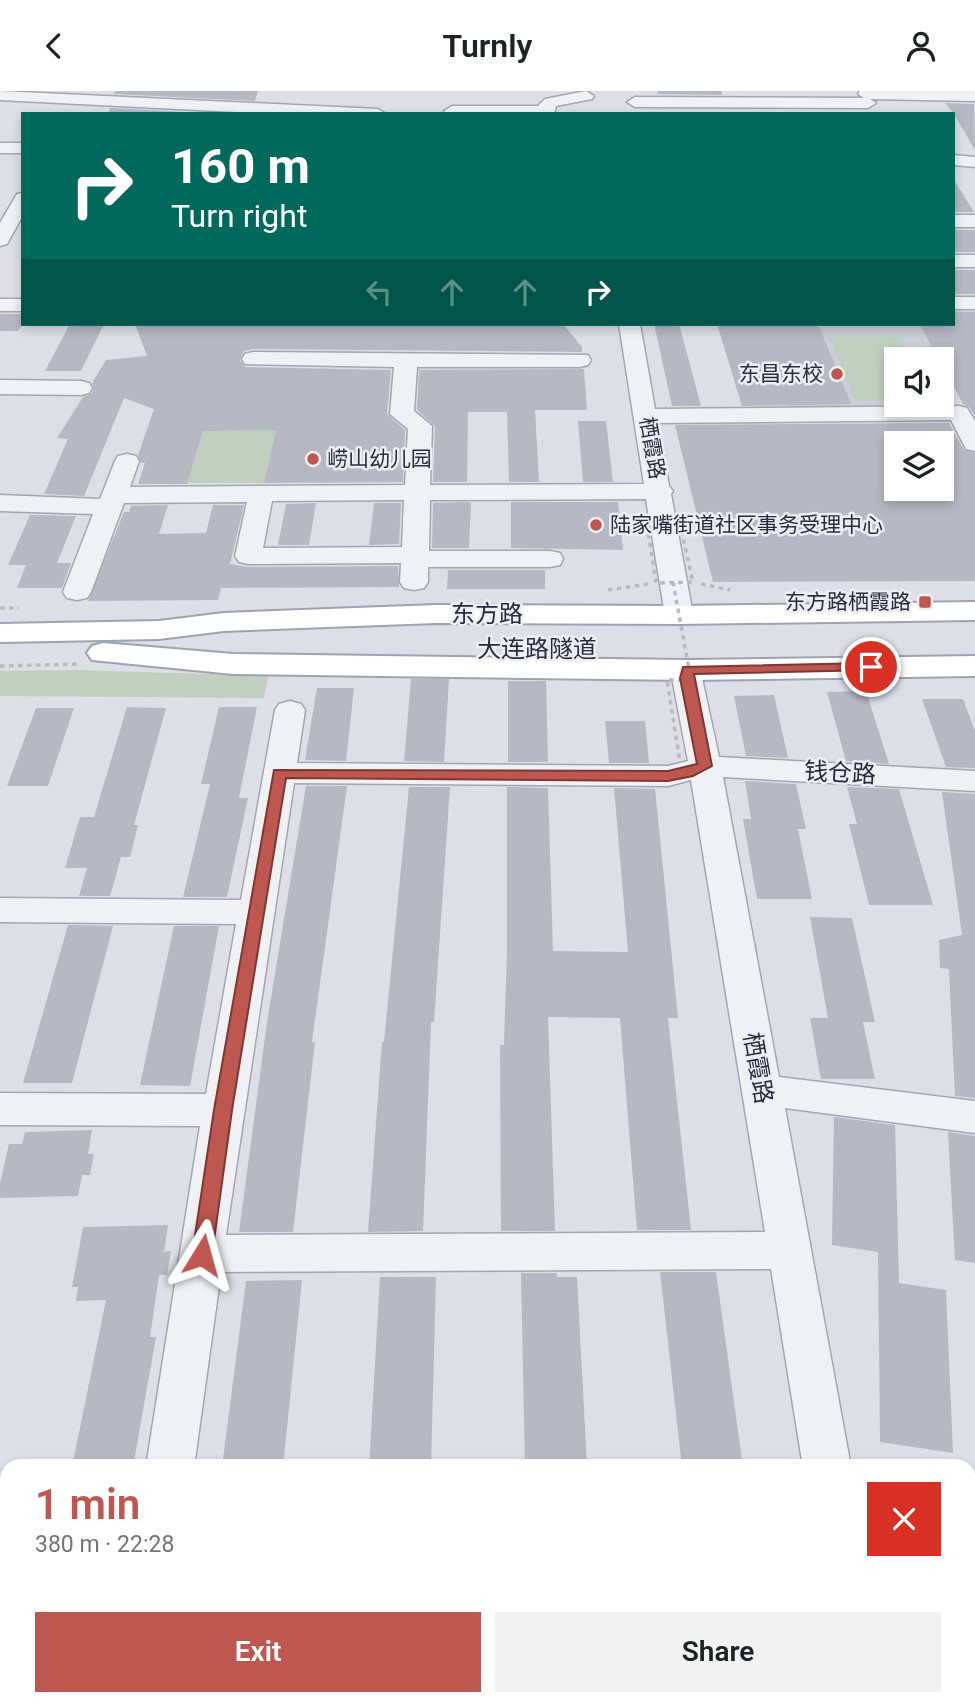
<!DOCTYPE html>
<html lang="en">
<head>
<meta charset="utf-8">
<style>
	body { margin:0; font-family:Roboto,"Noto Sans SC",sans-serif; background:#f2f2f2; color:#202124; height:100vh; display:flex; flex-direction:column; font-size:26px; white-space:nowrap }
	* { box-sizing:border-box; margin:0 }
	p { font-size:23px; color:#757577 }
	.icon { flex:none; width:38px; height:38px; fill:none; stroke:currentColor; stroke-width:2; stroke-linecap:round; stroke-linejoin:round }
	.map { position:relative; flex:1; overflow:hidden }
	.panel { position:absolute; left:0px; top:1368px; width:976px; height:247px; display:flex; flex-direction:column; background:#fff; border-radius:21px 21px 0 0; box-shadow:0 4px 10px #0003 }
	.panel>* { flex:none }
	.top-card { position:absolute; left:21px; top:21px; width:934px; height:214px; border-radius:0px; box-shadow:0 4px 10px #0003; background:#00695c; color:#fff; overflow:hidden }
	.controls { position:absolute; left:884px; top:256px; display:grid; gap:14px }
	.controls a { display:grid; place-items:center; width:70px; height:70px; border-radius:0px; background:#fff; box-shadow:0 4px 10px #0003; font-size:35px }
	.pin { position:absolute; display:grid; place-items:center; width:60px; height:60px; color:#fff; margin:-30px; border:4px solid #fff; border-radius:50%; box-shadow:0 2px 7px #0007 }
	.me { position:absolute; width:77px; margin:-38px; rotate:8deg; stroke-linejoin:round; filter:drop-shadow(0 0 5px #0008) }
	.turn { display:flex; align-items:center; gap:24px; height:147px; padding:0 35px; font-size:32px }
	.turn .icon { width:91px; height:91px; stroke-width:2.5 }
	.turn b { display:block; font-size:49px; line-height:60px }
	.lanes { display:flex; align-items:center; height:66px; padding:0 35px; background:#0003; justify-content:center; gap:35px; direction:ltr }
	.lanes .off { opacity:.35 }
	.round { display:grid; place-items:center; flex:none; width:74px; height:74px; border-radius:0px; background:#f2f2f2 }
	.head { display:flex; align-items:center; justify-content:space-between; height:119px; padding:0 35px }
	h1 { font-size:42px; font-weight:600; line-height:52px; color:#be5750 }
	.primary-button { display:flex; gap:14px; margin-top:auto; padding:14px 35px }
	.primary-button a { flex:1; height:80px; border-radius:0px; background:#be5750; color:#fff; font-size:28px; font-weight:600; line-height:80px; text-align:center }
	.primary-button a+a { background:#f2f2f2; color:#202124 }
	header { display:flex; justify-content:space-between; align-items:center; height:91px; padding:0 35px; background:#fff; font-size:32px; font-weight:600 }
	.map>svg:first-child { display:block }
</style>
</head>
<body>
<header><svg class="icon" aria-label="back" viewBox="0 0 24 24"><path d="M15 5l-7 7 7 7"/></svg>Turnly<svg class="icon" aria-label="person" viewBox="0 0 24 24"><circle cx="12" cy="8" r="4"/><path d="M4 21q1-7 8-7t8 7"/></svg></header>
<div class="map">
<svg width="975" height="1614" viewBox="0 0 975 1614">
	<rect width="100%" height="100%" fill="#dedfe6"/>
	<path fill="#ccced7" d="M954,220H975V270L896,268V313H942V296L953,319L790,320L760,233H954Z"/>
	<path fill="#c1cfc0" d="M829,246H899L910,268H896V309L855,310Z
		M204,336L225,340L277,336L264,392H187Z
		M77,579L268,585L264,607L0,605V580Z"/>
	<path fill="#b6b8c2" fill-rule="evenodd" d="M115,0H258L255,10L114,3Z
		M658,0H722V4L657,3Z
		M945,12L974,13L975,59L954,23Z
		M110,17L220,23H108Z
		M954,89L974,121H954Z
		M954,139H975V161H954Z
		M954,179H975V203H954Z
		M954,221H975V325L969,316L963,313L942,274V268H938L920,233H954Z
		M0,223H23V233L18,240H0Z
		M70,233H104L81,280H45Z
		M135,233H563L582,256V261L253,258L244,260L240,269L245,276L391,279L387,323L405,339L403,391L264,392L276,339L203,340L187,393H138L145,372H141L138,364L154,318L124,307L84,405L44,403L68,348L57,347L83,306L91,303L94,298L92,292L106,269L147,265Z
		M654,233H679L701,315H672Z
		M717,233H818L851,313L742,315Z
		M584,278L587,319H535L539,391H509L507,321H468L467,391H433L435,335L417,319L419,279Z
		M578,330H606L613,391H583Z
		M949,332L964,359L975,362V490L713,491L675,334ZM896,352H942V397H896Z
		M466,411L471,412L469,457H432L433,412Z
		M511,411H618L623,459L511,457Z
		M316,412L309,454H278L286,413Z
		M374,412H401L399,453L369,454Z
		M168,414L159,443L206,442L213,414H244L230,473L248,476L398,475L399,496L221,497L218,509L88,510L124,421H129L131,415Z
		M30,424L76,425L57,472H71L62,497H17L26,474H8Z
		M448,479H545V498H447Z
		M411,588H449L444,671L404,670Z
		M508,590H546L548,671H508Z
		M317,597H354L346,670L305,669Z
		M866,600L889,673L846,670L827,601Z
		M774,604L788,667L746,665L734,605Z
		M922,608H963L975,640V677L946,676Z
		M127,616L166,617L134,734H138L130,766H121L110,805H79L87,777H65L80,726H94Z
		M219,616H257L239,707H248L227,806H183L210,693H201Z
		M36,617H74L48,695H7Z
		M605,630H645L649,672H609Z
		M745,690L796,693L806,738H798L812,808H757L743,728H751Z
		M306,695H347L312,951H315L293,1141H239L267,931Z
		M409,696H450L434,931H431L423,1140L368,1141L382,951H384Z
		M507,696L548,697L553,860L628,861L614,697L655,698L678,927H668L691,1139H637L620,927L548,926L555,1140H501L500,954H504L507,859Z
		M847,696L899,698L933,814H869L849,733H857Z
		M942,701L975,703V1007L955,1005L949,878L940,877L939,849L962,844Z
		M810,826L852,827L875,931H863L875,988H821L810,927H828Z
		M68,834L113,835L72,992H23Z
		M174,835H219L190,995L140,994Z
		M834,1026L895,1034L899,1192L946,1199L953,1362L880,1351L878,1161L832,1154Z
		M92,1039L88,1063H94L90,1084H82L78,1105L0,1107V1093L9,1053H22L25,1041Z
		M948,1041L975,1045V1172L955,1169Z
		M168,1134L164,1161L171,1160L167,1184H159L150,1246H156L133,1376H72L106,1209L76,1210L78,1196H72L83,1136Z
		M660,1181H716L743,1376H682Z
		M521,1182H557V1186H577L587,1376H525Z
		M380,1186H436L431,1376H369Z
		M302,1189L283,1376H222L246,1190Z"/>
	<g fill="none" stroke-linecap="round" stroke-linejoin="round">
		<defs>
			<path id="minor" d="M0,0L378,18L386,23H277L0,9Z
				M586,0L594,5L592,8L556,15L554,23H446L444,20L452,15H538L545,8Z
				M860,0H975V10L870,8L876,12L868,17L635,16L627,11L635,6L864,7L858,3Z
				M0,52H23V62H0Z
				M954,64L975,66V76L954,74Z
				M23,102V124L7,153L0,155V132L17,103Z
				M954,124H975V136H954Z
				M954,164H975V176H954Z
				M954,206H975V218H954Z
				M0,208H23V220H0Z
				M619,233H640L655,318L959,315L967,317L975,330V360L966,358L951,329L658,332L669,395L673,400L671,403L693,524L689,530L679,532L669,530L665,524L646,408L430,409L429,460H550L560,462L563,468L560,474L550,476H428V491L424,497L414,499L404,497L400,491L401,472L248,473L239,471L235,465L247,411L124,412L91,501L87,507L77,509L67,507L63,501L93,423L0,420V404L100,408L115,370L118,365L127,363L136,365L139,370L130,396L405,394L408,338L390,323L394,276L245,273L242,268L245,263L253,261L588,264L591,269L588,274L580,276H417L414,320L432,335L430,394L644,393ZM404,409L402,456L263,457L272,410Z
				M0,289L81,290L89,292L92,297L89,302L81,304L0,303Z
				M688,570L698,573L703,579L702,587L719,666L975,680V700L723,686L779,986L975,1010V1042L785,1017L851,1376H803L771,1178L221,1181L194,1376H146L200,1035L0,1034V1002L206,1003L236,833L0,831V807L241,809L275,619L279,613L290,610L301,613L305,619L297,672L668,675L688,670L672,587L678,573ZM691,689L765,1141L226,1144L294,692L668,695Z
				M108,1608H162L161,1614H107Z
				M841,1608H895L896,1614H842Z"/>
			<path id="major" d="M975,511V529L679,533L436,532L224,540L159,548L0,551V533L159,530L224,522L436,514L679,515Z
				M103,552L233,563L688,569L975,565V585L688,589L233,583L92,569L87,562L92,555Z"/>
		</defs>
		<use href="#minor" stroke="#a4a6af" stroke-width="3"/>
		<use href="#major" stroke="#9fa2b0" stroke-width="4"/>
		<path stroke="#b8bac1" stroke-width="3.5" stroke-dasharray="4.5 4.5" stroke-linecap="butt" d="M701,493L730,499
			M608,499L648,493
			M0,517H19
			M0,575L80,573"/>
		<use href="#minor" fill="#f0f1f5" fill-rule="evenodd"/>
		<use href="#major" fill="#fff" fill-rule="evenodd"/>
		<path stroke="#b8bac1" stroke-width="3.5" stroke-dasharray="4.5 4.5" stroke-linecap="butt" d="M647,434L656,492L693,491L680,433
			M673,491L691,589H667L680,671"/>
	</g>
	<path fill="#be5750" stroke="#7c3934" stroke-width="2" d="M871,572L877,576L875,579L694,583L712,675L693,685L668,690L286,687L232,1019L212,1164L209,1170L202,1172L195,1170L192,1164L214,1019L274,679L668,680L697,673L680,587L683,576Z"/>
	<g fill="#be5750" stroke="#edeef4" stroke-width="2.5">
		<circle cx="837" cy="283" r="7"/>
		<circle cx="313" cy="368" r="7"/>
		<circle cx="596" cy="434" r="7"/>
		<rect x="918" y="504" width="14" height="14" rx="3.5"/>
	</g>
	<g text-anchor="middle" dominant-baseline="central" stroke-width="5" stroke-linejoin="round" paint-order="stroke">
		<g font-size="21" fill="#292c3b" stroke="#edeef4" text-anchor="end">
			<text x="823" y="283">东昌东校</text>
			<text x="327" y="368" text-anchor="start">崂山幼儿园</text>
			<text x="610" y="434" text-anchor="start">陆家嘴街道社区事务受理中心</text>
			<text x="911" y="511">东方路栖霞路</text>
		</g>
		<g font-size="21" fill="#292c3b" stroke="#edeef4">
			<text transform="translate(652 357) rotate(80)">栖霞路</text>
		</g>
		<g font-size="24" fill="#292c3b" stroke="#edeef4">
			<text x="487" y="523">东方路</text>
			<text x="537" y="558">大连路隧道</text>
			<text transform="translate(840 682) rotate(3)">钱仓路</text>
			<text transform="translate(758 977) rotate(80)">栖霞路</text>
		</g>
	</g>
</svg>
<div class="controls">
<a><svg class="icon" aria-label="sound" viewBox="0 0 24 24"><path d="M4 9h4l5-4v14l-5-4H4zM17 9q2 3 0 6"/></svg></a>
<a><svg class="icon" aria-label="layers" viewBox="0 0 24 24"><path d="M12 4l9 5-9 5-9-5zM3 14l9 5 9-5"/></svg></a>
</div>
<div class="pin" style="left:871px;top:576px;background:#d93025"><svg class="icon" aria-label="arrive" viewBox="0 0 24 24"><path d="M6 21V4h12l-3 4 3 4H6"/></svg></div>
<svg class="me" style="left:202px;top:1164px" viewBox="-20 -20 40 40"><path d="M0-17L14 15 0 8-14 15z" fill="#be5750" stroke="#fff" stroke-width="4"/></svg>
<div class="top-card">
<div class="turn"><svg class="icon" aria-label="right" viewBox="0 0 24 24"><path d="M7 20v-9h11M14 6l5 5-5 5"/></svg><div><b>160 m</b>Turn right</div></div>
<div class="lanes"><svg class="icon off" aria-label="left" viewBox="0 0 24 24"><path d="M17 20v-9H6M10 6l-5 5 5 5"/></svg><svg class="icon off" aria-label="ahead" viewBox="0 0 24 24"><path d="M12 20V5M6 11l6-6 6 6"/></svg><svg class="icon off" aria-label="ahead" viewBox="0 0 24 24"><path d="M12 20V5M6 11l6-6 6 6"/></svg><svg class="icon" aria-label="right" viewBox="0 0 24 24"><path d="M7 20v-9h11M14 6l5 5-5 5"/></svg></div>
</div>
<section class="panel">
<div class="head"><div><h1>1 min</h1><p>380 m · 22:28</p></div><a class="round" style="background:#d93025;color:#fff"><svg class="icon" aria-label="close" viewBox="0 0 24 24"><path d="M6 6l12 12M18 6L6 18"/></svg></a></div>
<div class="primary-button"><a>Exit</a><a>Share</a></div>
</section>
</div>
</body>
</html>
